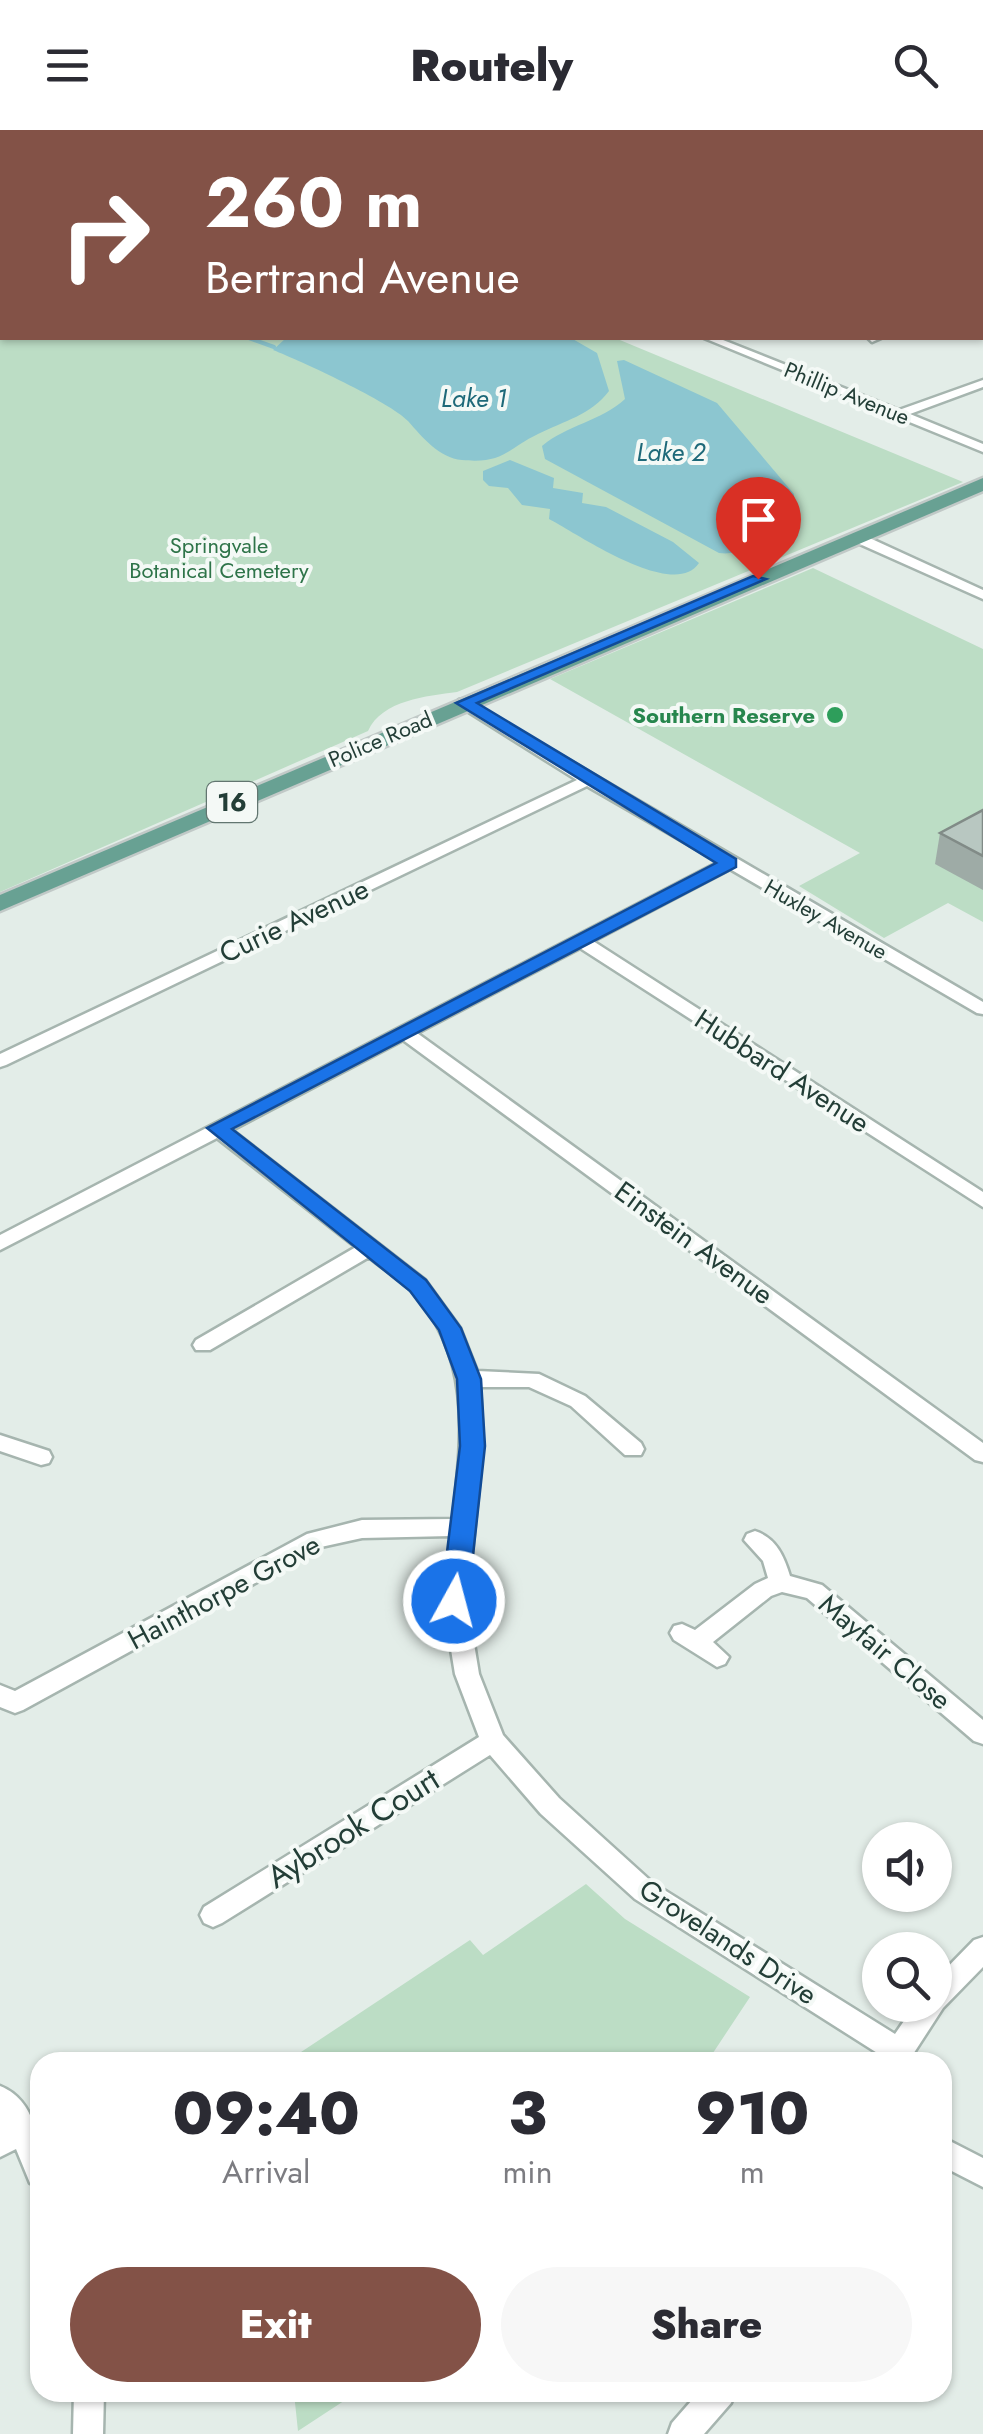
<!DOCTYPE html>
<html lang="en">
<head>
<meta charset="utf-8">
<style>
	body { margin:0; font-family:Jost,sans-serif; background:#f7f7f7; color:#2b2b33; height:100vh; display:flex; flex-direction:column; font-size:38px; white-space:nowrap }
	* { box-sizing:border-box; margin:0 }
	p { font-size:32px; color:#7c7c81 }
	.icon { flex:none; width:55px; height:55px; fill:none; stroke:currentColor; stroke-width:2; stroke-linecap:round; stroke-linejoin:round }
	.map { position:relative; flex:1; overflow:hidden }
	.details { position:absolute; left:30px; top:1922px; width:922px; height:350px; display:flex; flex-direction:column; background:#fff; border-radius:30px; box-shadow:0 2px 8px #0004 }
	.details>* { flex:none }
	.top-card { position:absolute; left:0px; top:0px; width:985px; height:210px; box-shadow:0 2px 8px #0004; background:#835247; color:#fff; overflow:hidden }
	.controls { position:absolute; left:862px; top:1692px; display:grid; gap:20px }
	.controls a { display:grid; place-items:center; width:90px; height:90px; border-radius:50%; background:#fff; box-shadow:0 2px 8px #0004; font-size:50px }
	.pin { position:absolute; display:grid; place-items:center; width:85px; height:85px; color:#fff; margin:-102px -42px; border-radius:50% 50% 50% 0; rotate:-45deg; box-shadow:0 0 10px #0007 }
	.pin .icon { rotate:45deg }
	.me { position:absolute; width:110px; margin:-55px; rotate:7deg; stroke-linejoin:round; filter:drop-shadow(0 0 8px #0008) }
	.turn { display:flex; align-items:center; gap:35px; height:210px; padding:0 40px; font-size:45px }
	.turn .icon { width:130px; height:130px; stroke-width:2.5 }
	.turn b { display:block; font-size:70px; line-height:85px }
	.eta { display:flex; justify-content:space-evenly; align-items:center; height:170px; text-align:center }
	.eta b { font-size:60px; font-weight:800; line-height:70px }
	.cta { display:flex; gap:20px; margin-top:auto; padding:20px 40px }
	.cta a { flex:1; height:115px; border-radius:60px; background:#835247; color:#fff; font-size:40px; font-weight:800; line-height:115px; text-align:center }
	.cta a+a { background:#f7f7f7; color:#2b2b33 }
	header { display:flex; justify-content:space-between; align-items:center; height:130px; padding:0 40px; background:#fff; font-size:45px; font-weight:800 }
	.map>svg:first-child { display:block }
</style>
</head>
<body>
<header><svg class="icon" aria-label="menu" viewBox="0 0 24 24"><path d="M4 6h16M4 12h16M4 18h16"/></svg>Routely<svg class="icon" aria-label="search" viewBox="0 0 24 24"><circle cx="10" cy="10" r="6"/><path d="M15 15l6 6"/></svg></header>
<div class="map">
<svg width="983" height="2304" viewBox="0 0 983 2304">
	<rect width="100%" height="100%" fill="#e3ede8"/>
	<path fill="#bcddc5" d="M0,0L327,2H2V208H615L963,352L457,562C427,566 382,570 368,601L0,762Z
		M813,438L983,519V792L948,773L884,808L799,756L860,723L550,549Z
		M586,1754L625,1789L750,1867L707,1932H286L470,1810L483,1825Z
		M294,2263V2262L356,2263L298,2301Z"/>
	<path fill="#8cc6d0" d="M286,208H571L597,223L609,261C591,285 564,291 538,304C507,319 504,334 462,330C439,328 422,307 408,291C390,272 301,231 273,220Z
		M624,230L717,273L794,364L792,398C771,411 743,426 719,423L545,329L542,316C567,295 601,291 625,269L617,231Z
		M510,330L554,348L553,358L583,363L582,373L606,377L673,412L699,433C674,471 578,404 549,389L550,379L522,375L508,358L489,356L483,350V341Z"/>
	<g fill="none" stroke-linecap="round" stroke-linejoin="round">
		<path stroke="#8cc6d0" stroke-width="4" d="M249,208L274,217"/>
		<defs>
			<path id="minor" d="M983,14V21H982V14Z
				M982,29H983V35H982Z
				M982,90H983V96H982Z
				M982,164H983V170H982Z
				M704,208H718L899,280L983,250V257L910,284L983,314V322Z
				M868,208H881L872,212Z
				M853,405H863L983,460V469L853,411Z
				M464,569L983,872V884L977,883L730,739L593,811L983,1062V1077L580,818L417,903L983,1313V1332L975,1330L403,910L232,1000L425,1150L460,1198L477,1241L539,1244L585,1266L641,1313L644,1319L641,1325H625L571,1276L529,1257H480L483,1316L467,1471L479,1544L503,1605L559,1668L653,1753L895,1904L915,1875H935V1850L974,1810L983,1807V1837L943,1878L908,1932H880L882,1926L635,1769L541,1684L490,1625L222,1793L213,1797L204,1793L200,1785L204,1777L479,1607L455,1544L443,1471L451,1406L362,1408L321,1417L23,1580L15,1583L0,1577V1555L15,1561L307,1404L362,1390L453,1389C462,1307 473,1226 411,1160C399,1148 382,1138 369,1127L210,1220H196L193,1215L196,1210L356,1117L217,1008L0,1120V1105L719,732L587,656L6,935L0,937V924L577,650L459,576V570Z
				M0,1305L49,1321L52,1327L49,1333L41,1335L0,1321Z
				M755,1401C776,1408 784,1426 790,1446L822,1455L983,1590V1614L974,1611L807,1468L782,1462L771,1466L713,1512L729,1527L725,1534L717,1537L674,1510L670,1503L674,1496L682,1494L695,1500L755,1454L768,1448L763,1431L744,1410L747,1404Z
				M0,1956C40,1972 40,2021 40,2057L30,2053L16,2019L0,2027Z
				M942,2007L983,2028V2057L942,2036Z
				M74,2262H104L103,2304H73Z
				M699,2262H735L731,2273L704,2304H668L672,2293Z"/>
			<path id="primary" d="M983,348V361L0,781V765Z"/>
		</defs>
		<use href="#minor" stroke="#a6b5af" stroke-width="5"/>
		<use href="#primary" stroke="#c1c9c7" stroke-width="5"/>
		<use href="#minor" fill="#fff" fill-rule="evenodd"/>
		<use href="#primary" fill="#68a193" fill-rule="evenodd"/>
	</g>
	<path fill="#9eaba6" d="M983,680V760L935,734L940,703Z"/>
	<path fill="#b8c7c1" stroke="#818b87" stroke-width="2.5" d="M983,680V726L940,703Z"/>
	<path fill="#1a73e8" stroke="#114b97" stroke-width="2.5" d="M753,446L766,449L477,573L736,729V737L232,999L426,1150L461,1198L481,1249L485,1316L468,1471L464,1479L454,1482L445,1479L441,1471L460,1316L457,1249L439,1200L410,1161L207,998L716,733L456,573Z"/>
	<circle fill="#2e9e5b" stroke="#f4f9f6" stroke-width="4" cx="835" cy="585" r="10"/>
	<g text-anchor="middle" dominant-baseline="central" stroke-width="8" stroke-linejoin="round" paint-order="stroke">
		<g font-size="22" fill="#233e37" stroke="#f4f9f6">
			<text transform="translate(847 263) rotate(22)">Phillip Avenue</text>
			<text transform="translate(380 609) rotate(-23)">Police Road</text>
			<text transform="translate(826 789) rotate(30)">Huxley Avenue</text>
		</g>
		<g font-size="22" fill="#2e7449" stroke="#f4f9f6">
			<text x="219" y="415">Springvale<tspan x="219" dy="25">Botanical Cemetery</tspan></text>
		</g>
		<g font-size="22" font-weight="bold" fill="#27864d" stroke="#f4f9f6" text-anchor="end">
			<text x="815" y="585">Southern Reserve</text>
		</g>
		<g font-size="25" font-style="italic" fill="#1e6979" stroke="#f4f9f6">
			<text x="474" y="268">Lake 1</text>
			<text x="671" y="322">Lake 2</text>
		</g>
		<rect fill="#f4f9f6" stroke="#627670" stroke-width="2.5" x="207" y="652" width="50" height="40" rx="8"/>
		<g font-size="25" font-weight="bold" fill="#233e37">
			<text x="232" y="672">16</text>
		</g>
		<g font-size="28" fill="#233e37" stroke="#f4f9f6">
			<text transform="translate(294 791) rotate(-25)">Curie Avenue</text>
			<text transform="translate(782 941) rotate(33)">Hubbard Avenue</text>
			<text transform="translate(694 1113) rotate(36)">Einstein Avenue</text>
			<text transform="translate(224 1462) rotate(-28)">Hainthorpe Grove</text>
			<text transform="translate(885 1522) rotate(40)">Mayfair Close</text>
			<text transform="translate(728 1812) rotate(33)">Grovelands Drive</text>
		</g>
		<g font-size="32" fill="#233e37" stroke="#f4f9f6">
			<text transform="translate(353 1698) rotate(-32)">Aybrook Court</text>
		</g>
	</g>
</svg>
<div class="controls">
<a><svg class="icon" aria-label="sound" viewBox="0 0 24 24"><path d="M4 9h4l5-4v14l-5-4H4zM17 9q2 3 0 6"/></svg></a>
<a><svg class="icon" aria-label="search" viewBox="0 0 24 24"><circle cx="10" cy="10" r="6"/><path d="M15 15l6 6"/></svg></a>
</div>
<div class="pin" style="left:758px;top:449px;background:#d93025"><svg class="icon" aria-label="arrive" viewBox="0 0 24 24"><path d="M6 21V4h12l-3 4 3 4H6"/></svg></div>
<svg class="me" style="left:454px;top:1471px" viewBox="-20 -20 40 40"><circle r="17" fill="#1a73e8" stroke="#fff" stroke-width="3"/><path d="M0-11L8 9 0 5-8 9z" fill="#fff"/></svg>
<div class="top-card">
<div class="turn"><svg class="icon" aria-label="right" viewBox="0 0 24 24"><path d="M7 20v-9h11M14 6l5 5-5 5"/></svg><div><b>260 m</b>Bertrand Avenue</div></div>
</div>
<section class="details">
<div class="eta">
<div><b>09:40</b><p>Arrival</p></div>
<div><b>3</b><p>min</p></div>
<div><b>910</b><p>m</p></div>
</div>
<div class="cta"><a>Exit</a><a>Share</a></div>
</section>
</div>
</body>
</html>
